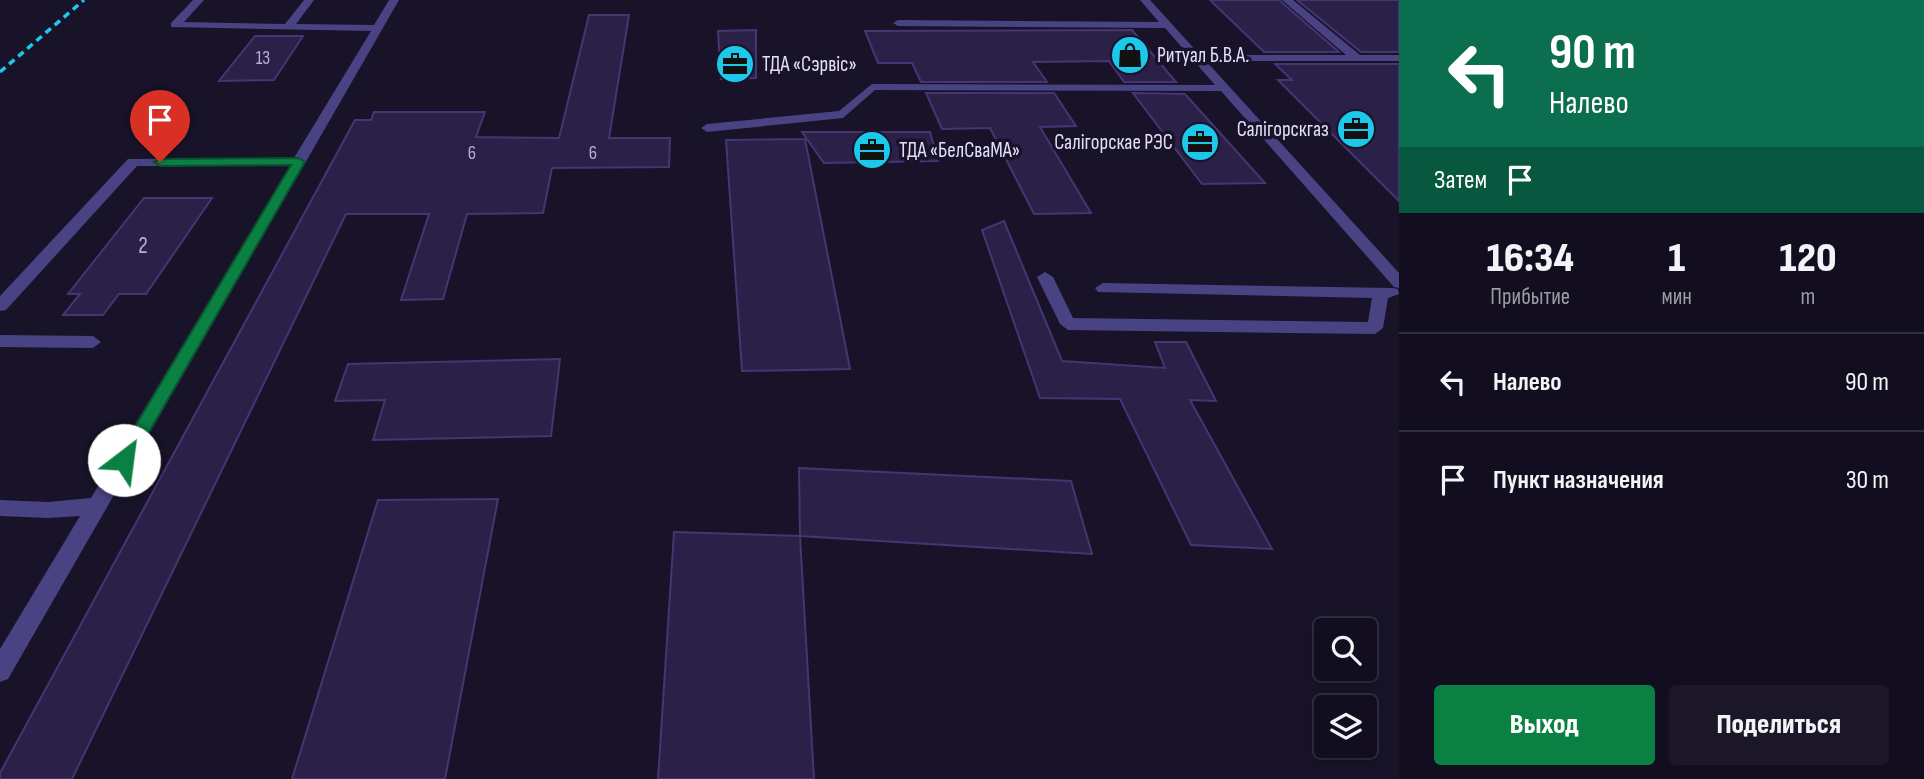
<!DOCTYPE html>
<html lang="ru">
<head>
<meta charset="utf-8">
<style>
	body { margin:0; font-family:"Sofia Sans Condensed",sans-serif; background:#1b1728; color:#f1f3f6; height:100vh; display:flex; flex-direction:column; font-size:26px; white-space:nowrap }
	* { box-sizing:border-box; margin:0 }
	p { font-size:23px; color:#9c9ca4 }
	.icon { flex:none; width:38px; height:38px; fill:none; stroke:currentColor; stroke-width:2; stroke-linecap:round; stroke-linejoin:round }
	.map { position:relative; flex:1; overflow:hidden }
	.details { display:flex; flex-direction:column; background:#120e1f; width:525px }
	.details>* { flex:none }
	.hud { background:#0b6e4f; color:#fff; overflow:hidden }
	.tools { position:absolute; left:1314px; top:618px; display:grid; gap:14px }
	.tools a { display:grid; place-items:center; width:63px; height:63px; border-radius:7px; background:#120e1f; box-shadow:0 4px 10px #0003,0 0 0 2px #312e3d; font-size:35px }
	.pin { position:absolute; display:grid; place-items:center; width:60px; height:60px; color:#fff; margin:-72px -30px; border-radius:50% 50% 50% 0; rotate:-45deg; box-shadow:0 0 7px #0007 }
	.pin .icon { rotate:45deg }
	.me { position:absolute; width:77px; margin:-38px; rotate:30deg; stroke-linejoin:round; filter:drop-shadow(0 0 5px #0008) }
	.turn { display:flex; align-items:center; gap:24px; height:147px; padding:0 35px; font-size:32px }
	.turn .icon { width:91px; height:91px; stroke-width:2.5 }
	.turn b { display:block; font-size:49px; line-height:60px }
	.then { display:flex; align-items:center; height:66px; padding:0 35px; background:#0003; gap:14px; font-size:26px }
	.eta { display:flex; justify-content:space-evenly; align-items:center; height:119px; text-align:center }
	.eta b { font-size:42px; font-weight:800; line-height:49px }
	.primary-button { display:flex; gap:14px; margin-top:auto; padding:14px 35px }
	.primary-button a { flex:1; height:80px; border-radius:7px; background:#0b8043; color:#fff; font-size:28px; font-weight:800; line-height:80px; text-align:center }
	.primary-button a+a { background:#1b1728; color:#f1f3f6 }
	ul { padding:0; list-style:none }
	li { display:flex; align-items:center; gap:21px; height:98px; padding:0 35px; border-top:2px solid #312e3d }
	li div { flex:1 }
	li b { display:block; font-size:26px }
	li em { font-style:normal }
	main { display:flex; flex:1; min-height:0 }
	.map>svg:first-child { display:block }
</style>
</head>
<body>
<main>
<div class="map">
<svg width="1399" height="779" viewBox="0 0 1399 779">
	<rect width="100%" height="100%" fill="#181329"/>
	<path fill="#2b2148" stroke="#453572" stroke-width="2" d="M1210,0H1279L1339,52H1264Z
		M1297,0H1399V52H1361Z
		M589,15H629L609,138H670L669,167L552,168L543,213L467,214L443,299L401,300L429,214H346L72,779H0V773L355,120H371L374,112H485L476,137L559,138Z
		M756,30V78L721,79L718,31Z
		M1132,30L1176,82H1124L1109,61L1033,62L1047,82H921L912,63H878L865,31Z
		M255,36H303L274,80L219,81Z
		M1275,64H1399V201L1278,80H1292Z
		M926,93H1054L1076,126L1040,127L1091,213L1034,214L990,128L942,129Z
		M1133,93L1185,94L1265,183L1202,184Z
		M802,132H930L938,161L824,163Z
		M805,139L850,369L742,371L726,140Z
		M144,198H212L146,294H119L103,315H63L80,294H68Z
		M1004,221L1062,361L1165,368L1155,342H1186L1216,401L1190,400L1272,549L1191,545L1120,399L1040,398L982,230Z
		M560,359L551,436L373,440L385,400L335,401L348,364Z
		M799,468L1071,481L1092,554L800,536Z
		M498,499L445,779H292L378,500Z
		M674,532L800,536L814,779H658Z"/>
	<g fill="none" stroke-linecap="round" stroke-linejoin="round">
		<path fill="#494384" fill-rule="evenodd" d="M193,0H204L184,22L285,24L304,0H314L296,24L374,25L389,0H399L8,679L0,682V649L80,516L48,518L0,516V500L48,502L91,498L290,166H137L6,310L0,311V296L128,159L294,158L371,31L171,27V23Z
			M1140,0H1150L1200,55H1346L1282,0H1293L1360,55H1399V61H1206L1399,273V288L1394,287L1221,91L875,90L843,118L707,132L701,128L707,124L839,111L872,84L1215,85L1165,28L898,26L893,23L898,20L1159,22Z
			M1045,272L1053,277L1073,318L1368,322L1372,298L1098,292L1095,288L1103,283L1392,288L1398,289L1399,294L1388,298L1383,328L1375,334L1068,330L1060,324L1037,277Z
			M0,335L93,336L101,342L93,348L0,347Z"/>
		<path stroke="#1cc9eb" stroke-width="3.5" stroke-dasharray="7 5" stroke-linecap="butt" d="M0,72L84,0"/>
	</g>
	<path fill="#0b8043" stroke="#07532c" stroke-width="2" d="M299,158L305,162L130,465H118L115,460L118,455L291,165L160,166L154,162L160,159Z"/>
	<defs>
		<symbol id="shop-disc" viewBox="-11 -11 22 22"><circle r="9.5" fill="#1cc9eb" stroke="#181329"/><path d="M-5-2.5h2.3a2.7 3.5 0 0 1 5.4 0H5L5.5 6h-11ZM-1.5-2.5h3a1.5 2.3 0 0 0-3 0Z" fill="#111"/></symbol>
		<symbol id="office-disc" viewBox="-11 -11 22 22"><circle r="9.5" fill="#1cc9eb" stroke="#181329"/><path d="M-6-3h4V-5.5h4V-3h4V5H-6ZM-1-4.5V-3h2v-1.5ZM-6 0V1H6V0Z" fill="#111"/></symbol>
	</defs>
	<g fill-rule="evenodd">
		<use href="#shop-disc" x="1108" y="33" width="44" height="44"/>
		<use href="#office-disc" x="713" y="42" width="44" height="44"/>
		<use href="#office-disc" x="1334" y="107" width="44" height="44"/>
		<use href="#office-disc" x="1178" y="120" width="44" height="44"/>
		<use href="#office-disc" x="850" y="128" width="44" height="44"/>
	</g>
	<g text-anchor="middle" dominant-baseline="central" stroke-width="7" stroke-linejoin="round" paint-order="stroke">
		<g font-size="19" fill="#b6afcf">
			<text x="263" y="58">13</text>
			<text x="472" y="153">6</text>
			<text x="593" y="153">6</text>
		</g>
		<g font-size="21" fill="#e4defc" stroke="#181329" text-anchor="start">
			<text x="1157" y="55">Ритуал Б.В.А.</text>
			<text x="762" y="64">ТДА «Сэрвіс»</text>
			<text x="1329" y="129" text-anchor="end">Салігорскгаз</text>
			<text x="1173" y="142" text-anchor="end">Салігорскае РЭС</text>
			<text x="899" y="150">ТДА «БелСваМА»</text>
		</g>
		<g font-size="23" fill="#b6afcf">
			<text x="143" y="246">2</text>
		</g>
	</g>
</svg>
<div class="tools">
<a><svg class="icon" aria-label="search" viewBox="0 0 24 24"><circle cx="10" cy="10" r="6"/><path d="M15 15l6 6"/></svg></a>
<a><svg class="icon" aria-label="layers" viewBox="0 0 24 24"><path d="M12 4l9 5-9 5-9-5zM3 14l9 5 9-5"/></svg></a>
</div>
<div class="pin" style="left:160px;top:162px;background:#d93025"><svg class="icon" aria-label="arrive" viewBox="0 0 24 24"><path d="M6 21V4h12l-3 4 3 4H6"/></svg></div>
<svg class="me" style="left:124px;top:460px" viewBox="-20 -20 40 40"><circle r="19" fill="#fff"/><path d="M0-13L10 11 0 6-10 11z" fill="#0b8043"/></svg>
</div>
<section class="details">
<div class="hud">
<div class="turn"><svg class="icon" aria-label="left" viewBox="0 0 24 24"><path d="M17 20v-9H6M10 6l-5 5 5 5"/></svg><div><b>90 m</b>Налево</div></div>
<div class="then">Затем<svg class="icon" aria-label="arrive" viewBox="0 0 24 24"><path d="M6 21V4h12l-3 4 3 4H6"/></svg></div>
</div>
<div class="eta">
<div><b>16:34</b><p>Прибытие</p></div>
<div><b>1</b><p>мин</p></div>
<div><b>120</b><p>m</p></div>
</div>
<ul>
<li><svg class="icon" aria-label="left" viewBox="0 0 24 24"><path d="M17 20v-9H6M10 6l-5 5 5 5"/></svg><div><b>Налево</b></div><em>90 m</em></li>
<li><svg class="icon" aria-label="arrive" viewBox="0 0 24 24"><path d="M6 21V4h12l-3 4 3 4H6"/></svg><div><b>Пункт назначения</b></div><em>30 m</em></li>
</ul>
<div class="primary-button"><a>Выход</a><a>Поделиться</a></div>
</section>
</main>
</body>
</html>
